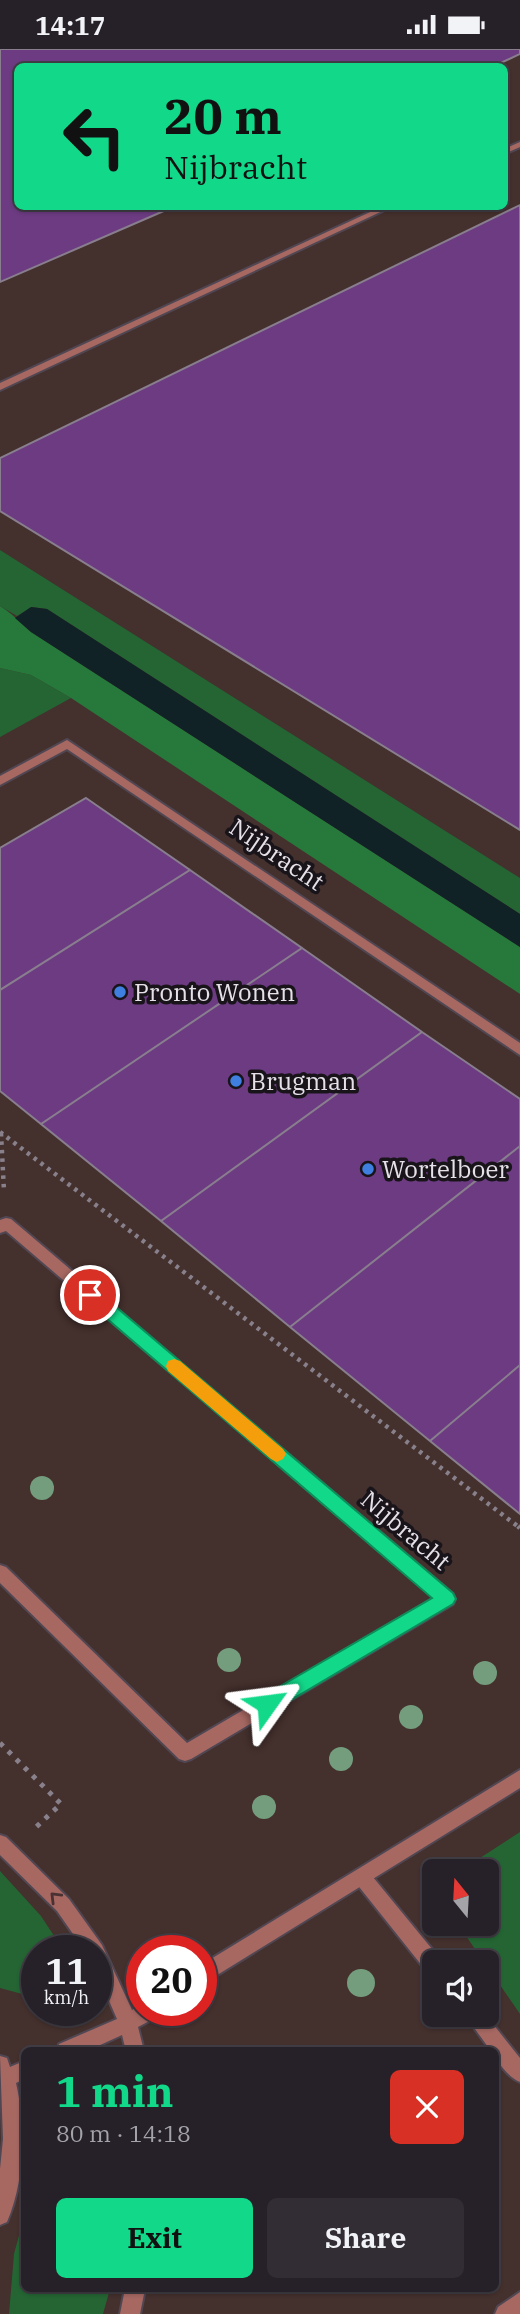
<!DOCTYPE html>
<html lang="en">
<head>
<meta charset="utf-8">
<style>
	body { margin:0; font-family:"IBM Plex Serif",serif; background:#322d35; color:#f1f3f6; height:100vh; display:flex; flex-direction:column; font-size:26px; white-space:nowrap }
	* { box-sizing:border-box; margin:0 }
	p { font-size:23px; color:#a4a3a8 }
	.icon { flex:none; width:38px; height:38px; fill:none; stroke:currentColor; stroke-width:2; stroke-linecap:round; stroke-linejoin:round }
	.map { position:relative; flex:1; overflow:hidden }
	.sheet { position:absolute; left:21px; top:1998px; width:478px; height:245px; display:flex; flex-direction:column; background:#262029; border-radius:10px; box-shadow:0 2px 5px #0004,0 0 0 2px #423e46 }
	.sheet>* { flex:none }
	.guide { position:absolute; left:14px; top:14px; width:494px; height:147px; border-radius:10px; box-shadow:0 2px 5px #0004,0 0 0 2px #423e46; background:#12d98a; color:#111; overflow:hidden }
	.needle { width:46px; rotate:342deg }
	.fabs { position:absolute; left:422px; top:1810px; display:grid; gap:14px }
	.fabs a { display:grid; place-items:center; width:77px; height:77px; border-radius:10px; background:#262029; box-shadow:0 2px 5px #0004,0 0 0 2px #423e46; font-size:35px }
	.speed { position:absolute; left:21px; top:1886px; display:flex; gap:14px; font-size:35px; font-weight:700; text-align:center }
	.speed>* { display:grid; place-content:center; width:91px; height:91px; border-radius:50%; background:#262029; box-shadow:0 2px 5px #0004,0 0 0 2px #423e46; line-height:1 }
	.speed small { font-size:18px; font-weight:400 }
	.speed .limit { border:10px solid #d22; background:#fff; color:#111 }
	.pin { position:absolute; display:grid; place-items:center; width:60px; height:60px; color:#fff; margin:-30px; border:4px solid #fff; border-radius:50%; box-shadow:0 2px 7px #0007 }
	.me { position:absolute; width:77px; margin:-38px; rotate:59deg; stroke-linejoin:round; filter:drop-shadow(0 0 5px #0008) }
	.turn { display:flex; align-items:center; gap:24px; height:147px; padding:0 35px; font-size:32px }
	.turn .icon { width:91px; height:91px; stroke-width:2.5 }
	.turn b { display:block; font-size:49px; line-height:60px }
	.round { display:grid; place-items:center; flex:none; width:74px; height:74px; border-radius:10px; background:#322d35 }
	.head { display:flex; align-items:center; justify-content:space-between; height:119px; padding:0 35px }
	h1 { font-size:42px; font-weight:800; line-height:52px; color:#12d98a }
	.action { display:flex; gap:14px; margin-top:auto; padding:14px 35px }
	.action a { flex:1; height:80px; border-radius:10px; background:#12d98a; color:#111; font-size:28px; font-weight:800; line-height:80px; text-align:center }
	.action a+a { background:#322d35; color:#f1f3f6 }
	.status { display:flex; justify-content:space-between; align-items:center; height:49px; padding:0 35px; background:#262029; direction:ltr }
	.status svg { height:19px; fill:currentColor }
	.map>svg:first-child { display:block }
</style>
</head>
<body>
<div class="status"><b>14:17</b><svg viewBox="0 0 49 12"><path d="M0 12V9h3v3zM5 12V6h3v6zM10 12V3h3v9zM15 12V0h3v12zM26 1h20v11H26zM47 4h2v5h-2z"/></svg></div>
<div class="map">
<svg width="520" height="2265" viewBox="0 0 520 2265">
	<rect width="100%" height="100%" fill="#332a37"/>
	<path fill="#44302d" fill-rule="evenodd" d="M0,0H520V2265H0ZM18,18H504V158H18ZM434,1822H486V1874H434ZM37,1902H96V1962H37ZM142,1902H201V1962H142ZM434,1913H486V1965H434ZM24,2002H495V2240H24Z"/>
	<path fill="#246533" d="M0,501L520,829V865L47,560L32,558L17,567L0,557Z
		M0,619L31,626L71,649L0,688Z
		M520,1783V1965L487,1917L486,1913H484L457,1874H486V1822H460Z
		M0,1822L41,1867L64,1902H37V1949L0,1939Z
		M24,2168V2240H110L103,2265H9L14,2205Z"/>
	<path fill="#27783b" d="M0,557C13,565 19,573 31,583L520,898V945L71,649L31,626L0,619Z"/>
	<path fill="#102225" d="M31,558L47,560L520,865V898L31,583L15,569Z"/>
	<path fill="#6c3b82" stroke="#887e8d" stroke-width="2" d="M0,0H520V5L492,18H18V158H173L0,233Z
		M520,156V781L0,462V409Z
		M86,749L190,821L0,941V799Z
		M190,821L302,899L41,1075L0,1042V941Z
		M302,899L422,983L161,1172L41,1075Z
		M422,983L520,1050V1097L290,1278L161,1172Z
		M520,1097V1316L430,1392L290,1278Z
		M520,1316V1465L430,1392Z"/>
	<g fill="none" stroke-linecap="round" stroke-linejoin="round">
		<defs>
			<path id="lane" d="M520,93V98L504,105V100Z
				M381,158H391L0,341V334Z
				M67,691L520,994V1006L67,700L0,736V727Z
				M6,1169L11,1170L453,1545L455,1550L453,1555L191,1710L185,1712L179,1710L0,1534V1516L6,1518L187,1694L434,1549L6,1182L0,1184V1171Z
				M362,1819L368,1822L441,1911V1913H434V1926L427,1923L356,1834L353,1828L356,1822Z
				M464,1965H485L520,2009V2033C510,2029 495,2013 495,2002H491Z
				M520,2243V2265H495L498,2258Z"/>
			<path id="street" d="M520,1721V1739L201,1936V1916Z
				M0,1786L6,1788L69,1850L102,1896L132,1961L142,1955V1962H157L155,1969L138,1978L144,2002H126L122,1986L87,2002H57L59,1995L117,1970L96,1922V1902H85L57,1862L0,1806Z
				M0,2007L7,2009L10,2018L24,2012V2030L16,2034C26,2078 25,2131 7,2173L0,2176V2120L3,2090Z
				M125,2240H145L140,2265H120Z"/>
		</defs>
		<use href="#lane" stroke="#504753" stroke-width="4"/>
		<use href="#street" stroke="#504753" stroke-width="4"/>
		<path stroke="#88818c" stroke-width="4.5" stroke-dasharray="3.5 5" stroke-linecap="butt" d="M0,1083L520,1479
			M1,1084L4,1142"/>
		<path stroke="#88818c" stroke-width="5" stroke-dasharray="4.5 7" stroke-linecap="butt" d="M518,1477L520,1479
			M0,1694L61,1755L35,1779"/>
		<use href="#lane" fill="#a76862" fill-rule="evenodd"/>
		<use href="#street" fill="#a76862" fill-rule="evenodd"/>
	</g>
	<g fill="#749d7d">
		<circle cx="42" cy="1439" r="12"/>
		<circle cx="229" cy="1611" r="12"/>
		<circle cx="485" cy="1624" r="12"/>
		<circle cx="411" cy="1668" r="12"/>
		<circle cx="341" cy="1710" r="12"/>
		<circle cx="264" cy="1758" r="12"/>
		<circle cx="361" cy="1934" r="14"/>
	</g>
	<defs><path id="oneway-chevron" d="M-2-3.5L2.5 0L-2 3.5" fill="none" stroke-width="1.6" stroke-linecap="round" stroke-linejoin="round" transform="scale(1.75)"/></defs>
	<use stroke="#4a3133" href="#oneway-chevron" transform="translate(55 1848) rotate(-135)"/>
	<path fill="#12d98a" stroke="#0c8d5a" stroke-width="2" d="M90,1239L96,1241L453,1544L456,1550L453,1555L274,1661L267,1664L260,1661L257,1655L260,1649L432,1549L84,1250L82,1246L84,1241Z"/>
	<path fill="#f59e0b" d="M174,1310L180,1312L283,1400L286,1405L283,1410L277,1413L271,1410L168,1322L166,1317L168,1312Z"/>
	<g fill="#3f7fe0" stroke="#18141a" stroke-width="2.5">
		<circle cx="120" cy="943" r="7"/>
		<circle cx="236" cy="1032" r="7"/>
		<circle cx="368" cy="1120" r="7"/>
	</g>
	<g text-anchor="middle" dominant-baseline="central" stroke-width="7" stroke-linejoin="round" paint-order="stroke">
		<g font-size="24" fill="#e6e1e9" stroke="#18141a">
			<text transform="translate(277 805) rotate(34)">Nijbracht</text>
			<text transform="translate(406 1481) rotate(40)">Nijbracht</text>
		</g>
		<g font-size="24" fill="#e6e1e9" stroke="#18141a" text-anchor="start">
			<text x="134" y="943">Pronto Wonen</text>
			<text x="250" y="1032">Brugman</text>
			<text x="382" y="1120">Wortelboer</text>
		</g>
	</g>
</svg>
<div class="fabs">
<a><svg class="needle" viewBox="-14 -14 28 28"><path d="M0-13l5 13h-10z" fill="#e53935"/><path d="M0 13l5-13h-10z" fill="#a4a3a8"/></svg></a>
<a><svg class="icon" aria-label="sound" viewBox="0 0 24 24"><path d="M4 9h4l5-4v14l-5-4H4zM17 9q2 3 0 6"/></svg></a>
</div>
<div class="speed"><div>11<small>km/h</small></div><div class="limit">20</div></div>
<div class="pin" style="left:90px;top:1246px;background:#d93025"><svg class="icon" aria-label="arrive" viewBox="0 0 24 24"><path d="M6 21V4h12l-3 4 3 4H6"/></svg></div>
<svg class="me" style="left:267px;top:1655px" viewBox="-20 -20 40 40"><path d="M0-17L14 15 0 8-14 15z" fill="#12d98a" stroke="#fff" stroke-width="4"/></svg>
<div class="guide">
<div class="turn"><svg class="icon" aria-label="left" viewBox="0 0 24 24"><path d="M17 20v-9H6M10 6l-5 5 5 5"/></svg><div><b>20 m</b>Nijbracht</div></div>
</div>
<section class="sheet">
<div class="head"><div><h1>1 min</h1><p>80 m · 14:18</p></div><a class="round" style="background:#d93025;color:#fff"><svg class="icon" aria-label="close" viewBox="0 0 24 24"><path d="M6 6l12 12M18 6L6 18"/></svg></a></div>
<div class="action"><a>Exit</a><a>Share</a></div>
</section>
</div>
</body>
</html>
